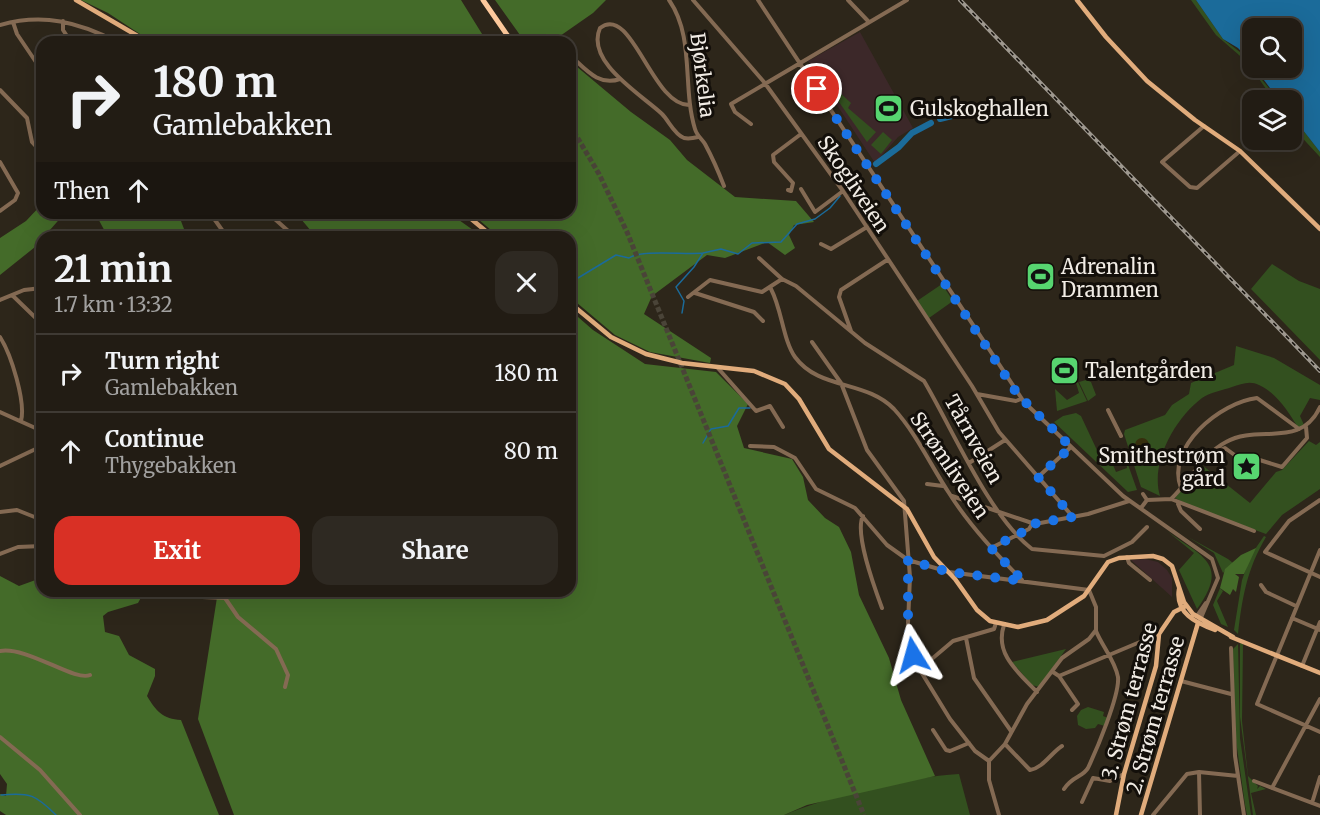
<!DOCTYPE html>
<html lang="en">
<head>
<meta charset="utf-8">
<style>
	body { margin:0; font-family:Merriweather,serif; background:#2e2922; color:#f1f3f6; height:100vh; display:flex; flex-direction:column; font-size:22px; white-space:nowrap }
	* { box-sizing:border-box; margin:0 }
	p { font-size:20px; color:#a2a1a0 }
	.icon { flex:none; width:33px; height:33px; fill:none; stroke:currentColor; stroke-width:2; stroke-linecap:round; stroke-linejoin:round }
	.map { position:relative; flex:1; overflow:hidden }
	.sheet { position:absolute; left:36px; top:231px; width:540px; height:366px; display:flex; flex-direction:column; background:#221c14; border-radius:18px; box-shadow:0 6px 24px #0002,0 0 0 2px #3f3a34 }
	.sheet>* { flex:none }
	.banner { position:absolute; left:36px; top:36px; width:540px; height:183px; border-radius:18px; box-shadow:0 6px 24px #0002,0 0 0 2px #3f3a34; background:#221c14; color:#f1f3f6; overflow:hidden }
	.buttons { position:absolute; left:1242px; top:18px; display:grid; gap:12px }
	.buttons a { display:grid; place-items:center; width:60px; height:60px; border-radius:12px; background:#221c14; box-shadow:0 6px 24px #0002,0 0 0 2px #3f3a34; font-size:30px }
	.pin { position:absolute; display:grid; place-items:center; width:51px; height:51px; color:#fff; margin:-26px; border:3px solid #fff; border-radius:50%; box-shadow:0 2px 6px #0007 }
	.me { position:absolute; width:66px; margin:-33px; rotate:352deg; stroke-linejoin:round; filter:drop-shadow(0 0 4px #0008) }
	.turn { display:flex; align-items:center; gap:21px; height:126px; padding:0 18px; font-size:27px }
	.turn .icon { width:78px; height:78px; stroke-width:2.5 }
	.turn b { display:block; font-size:42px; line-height:51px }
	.then { display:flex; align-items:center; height:57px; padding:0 18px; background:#0003; gap:12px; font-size:22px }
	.round { display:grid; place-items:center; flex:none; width:63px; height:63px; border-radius:18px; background:#2e2922 }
	.overview { display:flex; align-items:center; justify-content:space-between; height:102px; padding:0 18px }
	h1 { font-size:36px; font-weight:700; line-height:45px }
	.action { display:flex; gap:12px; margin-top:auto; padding:12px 18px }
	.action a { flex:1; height:69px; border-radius:18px; background:#d93025; color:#fff; font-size:24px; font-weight:700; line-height:69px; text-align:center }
	.action a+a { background:#2e2922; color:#f1f3f6 }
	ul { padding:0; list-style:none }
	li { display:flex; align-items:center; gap:18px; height:78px; padding:0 18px; border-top:2px solid #3f3a34 }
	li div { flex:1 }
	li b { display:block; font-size:22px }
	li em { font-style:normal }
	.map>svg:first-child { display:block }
</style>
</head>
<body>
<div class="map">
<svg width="1320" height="815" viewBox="0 0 1320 815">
	<rect width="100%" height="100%" fill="#2d261a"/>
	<path fill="#3c2829" d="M860,32L913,128L898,137L875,163L808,61Z
		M1145,559L1158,562L1167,570L1172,578V597L1131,560Z"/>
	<path fill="#33501f" d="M1191,0H1196L1223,39L1249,59L1252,68L1279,100H1274L1247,62L1216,35Z
		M837,90L851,103L848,108L876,132L867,142L834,95Z
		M1292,116L1320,152V157L1294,129Z
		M883,132L892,140L881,154L871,145Z
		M1272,264L1299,281L1320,289V360L1251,289Z
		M942,284L953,301L929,318L917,301Z
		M1236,346L1274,358L1320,385V400L1310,398L1300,416L1304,425L1299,429C1289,413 1277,393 1259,385C1250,380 1241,384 1232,387C1223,390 1209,393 1202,398C1175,418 1150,463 1160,496L1141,487L1124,434L1125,430L1165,415L1172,405L1189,394L1191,383L1234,365Z
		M1071,359L1077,374L1058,382L1052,366Z
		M1086,380L1091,382L1096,395L1088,401L1079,382Z
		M1078,382L1087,401L1057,411L1055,389L1067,400L1079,393L1076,383Z
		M1076,413L1081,416L1103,463L1111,460L1116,472L1127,468L1125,456L1137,490L1128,492L1054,422L1063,416Z
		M1309,441L1316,445L1320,442V489L1282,515L1266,534L1193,507L1175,498L1202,465L1250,503L1276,472L1282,470Z
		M1167,531C1202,557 1230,563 1197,609L1179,570L1194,553Z
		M1264,536L1266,537C1247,569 1242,598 1238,634L1234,630L1242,580L1251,555Z
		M1188,537L1228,559L1233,563L1223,573L1214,553Z
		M1220,588L1223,591L1217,601L1228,627L1221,624L1213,605Z
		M1240,643L1243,644L1242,721L1248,776L1258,786L1257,789L1260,786L1266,789L1251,793L1256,815H1253L1240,717Z
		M1238,644L1240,738L1251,815H1247L1245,805L1234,726L1233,649Z
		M1066,649L1039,687L1032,685L1012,662Z
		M1088,707L1104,712L1103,716L1108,718L1105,726L1098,724L1095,728L1086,729L1078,725L1077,716L1081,710Z
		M959,774L970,815H784C829,796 909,777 959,774Z"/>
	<path fill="#446b29" d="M81,0H461L487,42H152L108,13Z
		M495,0H606L593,13L560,36L562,42H525Z
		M570,61L631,112L670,140L687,160L735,197L796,201L814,222L794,225L789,235L795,248L785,255L767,242L725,258L707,255L652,296L644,314L711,358L710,363L650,352L615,335L570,297V237H499L471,213H570Z
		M42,204V213H68L64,214L35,247L0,275V238L26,221Z
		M95,213H178L187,237H129L126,233L121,237H108Z
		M296,213H449L483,237H316Z
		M570,310L593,330L645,364L716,372L748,404L737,426L744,448L792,459L803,477L808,500L825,518L839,527L851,552L859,595L889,658L901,700L935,776L807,805L784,815H234L198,719L218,591H570Z
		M1256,548L1244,574H1235L1239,577L1236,592L1233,589L1230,595L1220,588L1225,569L1241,555Z
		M0,576L19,586L41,578L42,591H52L57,596L72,591H154L144,592L138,603L108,612L103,616L105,632L119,636L129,655L155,669V676L147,696C156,711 163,719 181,720L219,815H6L0,811V794L6,796L7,784L0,774Z"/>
	<path fill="#362e0d" d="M1135 445a7 7 0 1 1 14 0a7 7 0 1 1-14 0Z"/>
	<path fill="#1b6b9a" d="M1196,0H1320V152L1292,116V100H1279L1255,68H1292V28H1252V63L1238,48L1223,39Z"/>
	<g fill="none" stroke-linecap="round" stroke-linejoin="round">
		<path stroke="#1b6b9a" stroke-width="1.5" d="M570,277L578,278L616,255L629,258C641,249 686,255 703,253
			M682,313L684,301L676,287L694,267L703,253L721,249L738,254L752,243L781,242L797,224L815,219L830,208L840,196
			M703,443L711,429L728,426L739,408H750
			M1,795C30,792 36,795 56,815"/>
		<path stroke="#1b6b9a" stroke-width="6" d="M940,119L960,114
			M876,164L899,147L912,133L931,123"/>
		<path stroke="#4a4438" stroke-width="5" stroke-dasharray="5 2.5" stroke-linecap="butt" d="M570,125L599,174L627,232L864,815"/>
		<path stroke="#846a53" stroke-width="4" d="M669,0C695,37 682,87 695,129C697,136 702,139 705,144C712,157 719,173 724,186
			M693,0L764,82L843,191L972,386L999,432L1073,517
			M758,0L1024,402L1123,496L1212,559L1218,578L1200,620
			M848,0L868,21
			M63,21V30L71,42
			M13,22L17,34L42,71
			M0,25C43,13 79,22 117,42
			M573,58C588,72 600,86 620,79
			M0,90L27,118L32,142L42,153
			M690,105C652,107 632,3 600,28C585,62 642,95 662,114C669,121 674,134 684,138C689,139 694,138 698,137
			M751,124L735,112L731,104L907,0
			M1204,126L1162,162L1190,187L1197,188L1240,151
			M0,162L18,193L15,200L0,211
			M801,189L815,212L843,191
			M788,190L791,191L793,183L774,162L773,155L801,134
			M210,213L227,237
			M268,213L295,237
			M80,237L81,236
			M821,244L831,249L867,227
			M759,258L782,279
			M771,289C782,310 783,340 795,357C819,390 866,380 894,409C916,433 931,466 949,493C969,525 995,553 1022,580
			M695,293L754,312L763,321
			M12,295L42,324
			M688,297L710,280L762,292L782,279L796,286L865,343L924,381C952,428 989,516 1032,549L1104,556L1132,542L1147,527
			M0,300L24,290L42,288
			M851,331L839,297L841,290L887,260
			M0,337C11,354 26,402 21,421
			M812,342L841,383L867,450L904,501L910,577L908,623L915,662L950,719L975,751L989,761
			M717,367L756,411L770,406L783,427
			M977,394L1016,401L1021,399
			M1108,410L1121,436
			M0,412L42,431
			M750,446L774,447L795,458L816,489L855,508L887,545L908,560L949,572L1089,590L1096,607V630L1089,639L1062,658L1027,704L1005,744L989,761V780L999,815
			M1214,453L1225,448L1240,459L1250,457L1282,467L1307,438L1306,427
			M969,463L1005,440
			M0,466L42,446
			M1038,477L1071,447
			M927,484L943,486
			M1181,488C1165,447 1221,402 1257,398L1299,429
			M1143,494L1147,500
			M952,496L1035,524L1088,514L1129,501
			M1171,499C1190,481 1203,454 1226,442C1258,424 1301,449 1320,407
			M1171,499L1254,531
			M1320,500L1289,521L1265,552L1320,577
			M1178,504L1181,511L1200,529
			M1141,508L1147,500L1171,499
			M0,512L17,510L42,520
			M863,516C854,533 875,589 882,608
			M991,548L1029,529L1032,524
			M1320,550L1257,704L1320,732
			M0,554L18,547L42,546
			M1127,557L1129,563L1150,580
			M1261,585L1266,592L1296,606
			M183,591L202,597L225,598L238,617L276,649L288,675L285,687
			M1197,616L1206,603
			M1292,618L1320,630
			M1004,625C994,654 1019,673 1037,692
			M966,638L974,678L1011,731
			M1231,648L1235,756L1244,815
			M0,651C27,646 75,682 90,675
			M1302,666L1320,622
			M920,669L953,641L994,629L996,623
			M1053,672L1059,676L1159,634
			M1059,676L1078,704L1072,710
			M1181,681L1231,694
			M933,730L946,750L950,751L969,743
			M0,737L40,770L80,815
			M1005,744L1030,770C1043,768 1051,753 1062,746
			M1199,772L1200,815
			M1254,781L1320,806
			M1272,788L1320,699
			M1064,789C1072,776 1083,777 1088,768C1096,751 1120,695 1118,677C1115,660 1102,646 1096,631
			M1082,802L1093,778L1110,781L1124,774
			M1312,803L1320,777
			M1153,815L1187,774L1199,772L1238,776"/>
		<path stroke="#e1ac7c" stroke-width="4.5" d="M76,0L148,42
			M1077,0L1106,37L1147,81L1195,120L1240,151L1320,229
			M464,213L493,237
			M570,303L611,337L646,354L682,363L754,371L785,384L799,399L829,449L907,509L934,557L955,579L977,610L990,621L1018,627L1047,620L1084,596L1108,562L1119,558L1153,556L1163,559L1172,566L1184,602L1193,614L1233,637
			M1179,589C1175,613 1196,623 1215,630
			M1231,637L1320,673
			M1116,815L1124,774L1156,666L1159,634L1174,612L1186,606
			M1141,815L1198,623"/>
		<path stroke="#fdc99c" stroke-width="5" d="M483,0L512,42"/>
		<defs>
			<path id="rail" d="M960,0L1320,371"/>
		</defs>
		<use href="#rail" stroke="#9e988f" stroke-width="4"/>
		<use href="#rail" stroke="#130f0a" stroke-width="1.5" stroke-dasharray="4.5" stroke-linecap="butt"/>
	</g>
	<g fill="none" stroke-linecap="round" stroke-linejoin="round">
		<path stroke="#1a73e8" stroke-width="10" stroke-dasharray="0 18" d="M817,89L1018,395L1071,447L1038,477L1073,517L1032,524L1029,529L991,548L1023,581L949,572L908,560V623L913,655"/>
	</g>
	<defs>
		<symbol id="stadium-square" viewBox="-11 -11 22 22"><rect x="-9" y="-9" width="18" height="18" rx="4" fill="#57d570" stroke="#130f0a"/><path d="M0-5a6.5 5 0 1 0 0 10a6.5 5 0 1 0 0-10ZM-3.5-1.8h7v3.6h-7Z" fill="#111"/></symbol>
		<symbol id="sight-square" viewBox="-11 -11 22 22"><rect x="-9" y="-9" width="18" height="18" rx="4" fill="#57d570" stroke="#130f0a"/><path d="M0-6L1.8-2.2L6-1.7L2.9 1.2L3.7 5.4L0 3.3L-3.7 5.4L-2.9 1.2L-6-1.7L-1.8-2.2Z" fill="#111"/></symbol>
	</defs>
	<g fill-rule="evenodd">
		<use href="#stadium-square" x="872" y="92" width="33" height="33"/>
		<use href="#stadium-square" x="1024" y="260" width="33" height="33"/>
		<use href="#stadium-square" x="1048" y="354" width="33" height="33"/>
		<use href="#sight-square" x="1230" y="450" width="33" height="33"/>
	</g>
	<g text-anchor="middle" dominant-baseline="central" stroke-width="6" stroke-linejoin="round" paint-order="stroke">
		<g font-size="20" fill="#f1ece5" stroke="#130f0a">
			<text transform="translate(703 75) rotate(83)">Bjørkelia</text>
			<text transform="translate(854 184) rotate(56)">Skogliveien</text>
			<text transform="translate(974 439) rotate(61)">Tårnveien</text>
			<text transform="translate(950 465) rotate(56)">Strømliveien</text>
			<text transform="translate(1129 701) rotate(-75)">3. Strøm terrasse</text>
			<text transform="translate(1155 715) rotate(-74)">2. Strøm terrasse</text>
		</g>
		<g font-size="20" fill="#f1ece5" stroke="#130f0a" text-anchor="start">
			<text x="910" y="108">Gulskoghallen</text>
			<text x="1061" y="266">Adrenalin<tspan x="1061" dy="23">Drammen</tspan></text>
			<text x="1085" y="370">Talentgården</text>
			<text x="1225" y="455" text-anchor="end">Smithestrøm<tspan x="1225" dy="23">gård</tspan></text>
		</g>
	</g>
</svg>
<div class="buttons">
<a><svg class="icon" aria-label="search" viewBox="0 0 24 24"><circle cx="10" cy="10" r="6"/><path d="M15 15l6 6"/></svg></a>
<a><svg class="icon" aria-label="layers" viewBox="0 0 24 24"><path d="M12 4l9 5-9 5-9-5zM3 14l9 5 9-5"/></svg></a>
</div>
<div class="pin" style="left:817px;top:89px;background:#d93025"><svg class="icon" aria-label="arrive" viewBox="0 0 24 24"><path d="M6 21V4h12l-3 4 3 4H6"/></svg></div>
<svg class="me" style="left:913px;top:655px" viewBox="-20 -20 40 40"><path d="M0-17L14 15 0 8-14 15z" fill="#1a73e8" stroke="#fff" stroke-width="4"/></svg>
<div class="banner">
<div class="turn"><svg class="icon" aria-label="right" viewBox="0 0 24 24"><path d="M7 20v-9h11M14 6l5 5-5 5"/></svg><div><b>180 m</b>Gamlebakken</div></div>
<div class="then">Then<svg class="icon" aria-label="ahead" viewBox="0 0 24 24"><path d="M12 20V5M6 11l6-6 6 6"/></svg></div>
</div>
<section class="sheet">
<div class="overview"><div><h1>21 min</h1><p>1.7 km · 13:32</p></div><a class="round"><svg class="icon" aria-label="close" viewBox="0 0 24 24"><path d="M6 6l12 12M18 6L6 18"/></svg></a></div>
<ul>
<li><svg class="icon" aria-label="right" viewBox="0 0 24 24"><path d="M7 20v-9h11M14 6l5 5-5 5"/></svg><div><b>Turn right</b><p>Gamlebakken</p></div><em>180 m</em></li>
<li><svg class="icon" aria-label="ahead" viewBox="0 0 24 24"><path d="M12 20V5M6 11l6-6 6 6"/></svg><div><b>Continue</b><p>Thygebakken</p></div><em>80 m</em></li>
</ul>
<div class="action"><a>Exit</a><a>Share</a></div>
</section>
</div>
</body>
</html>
